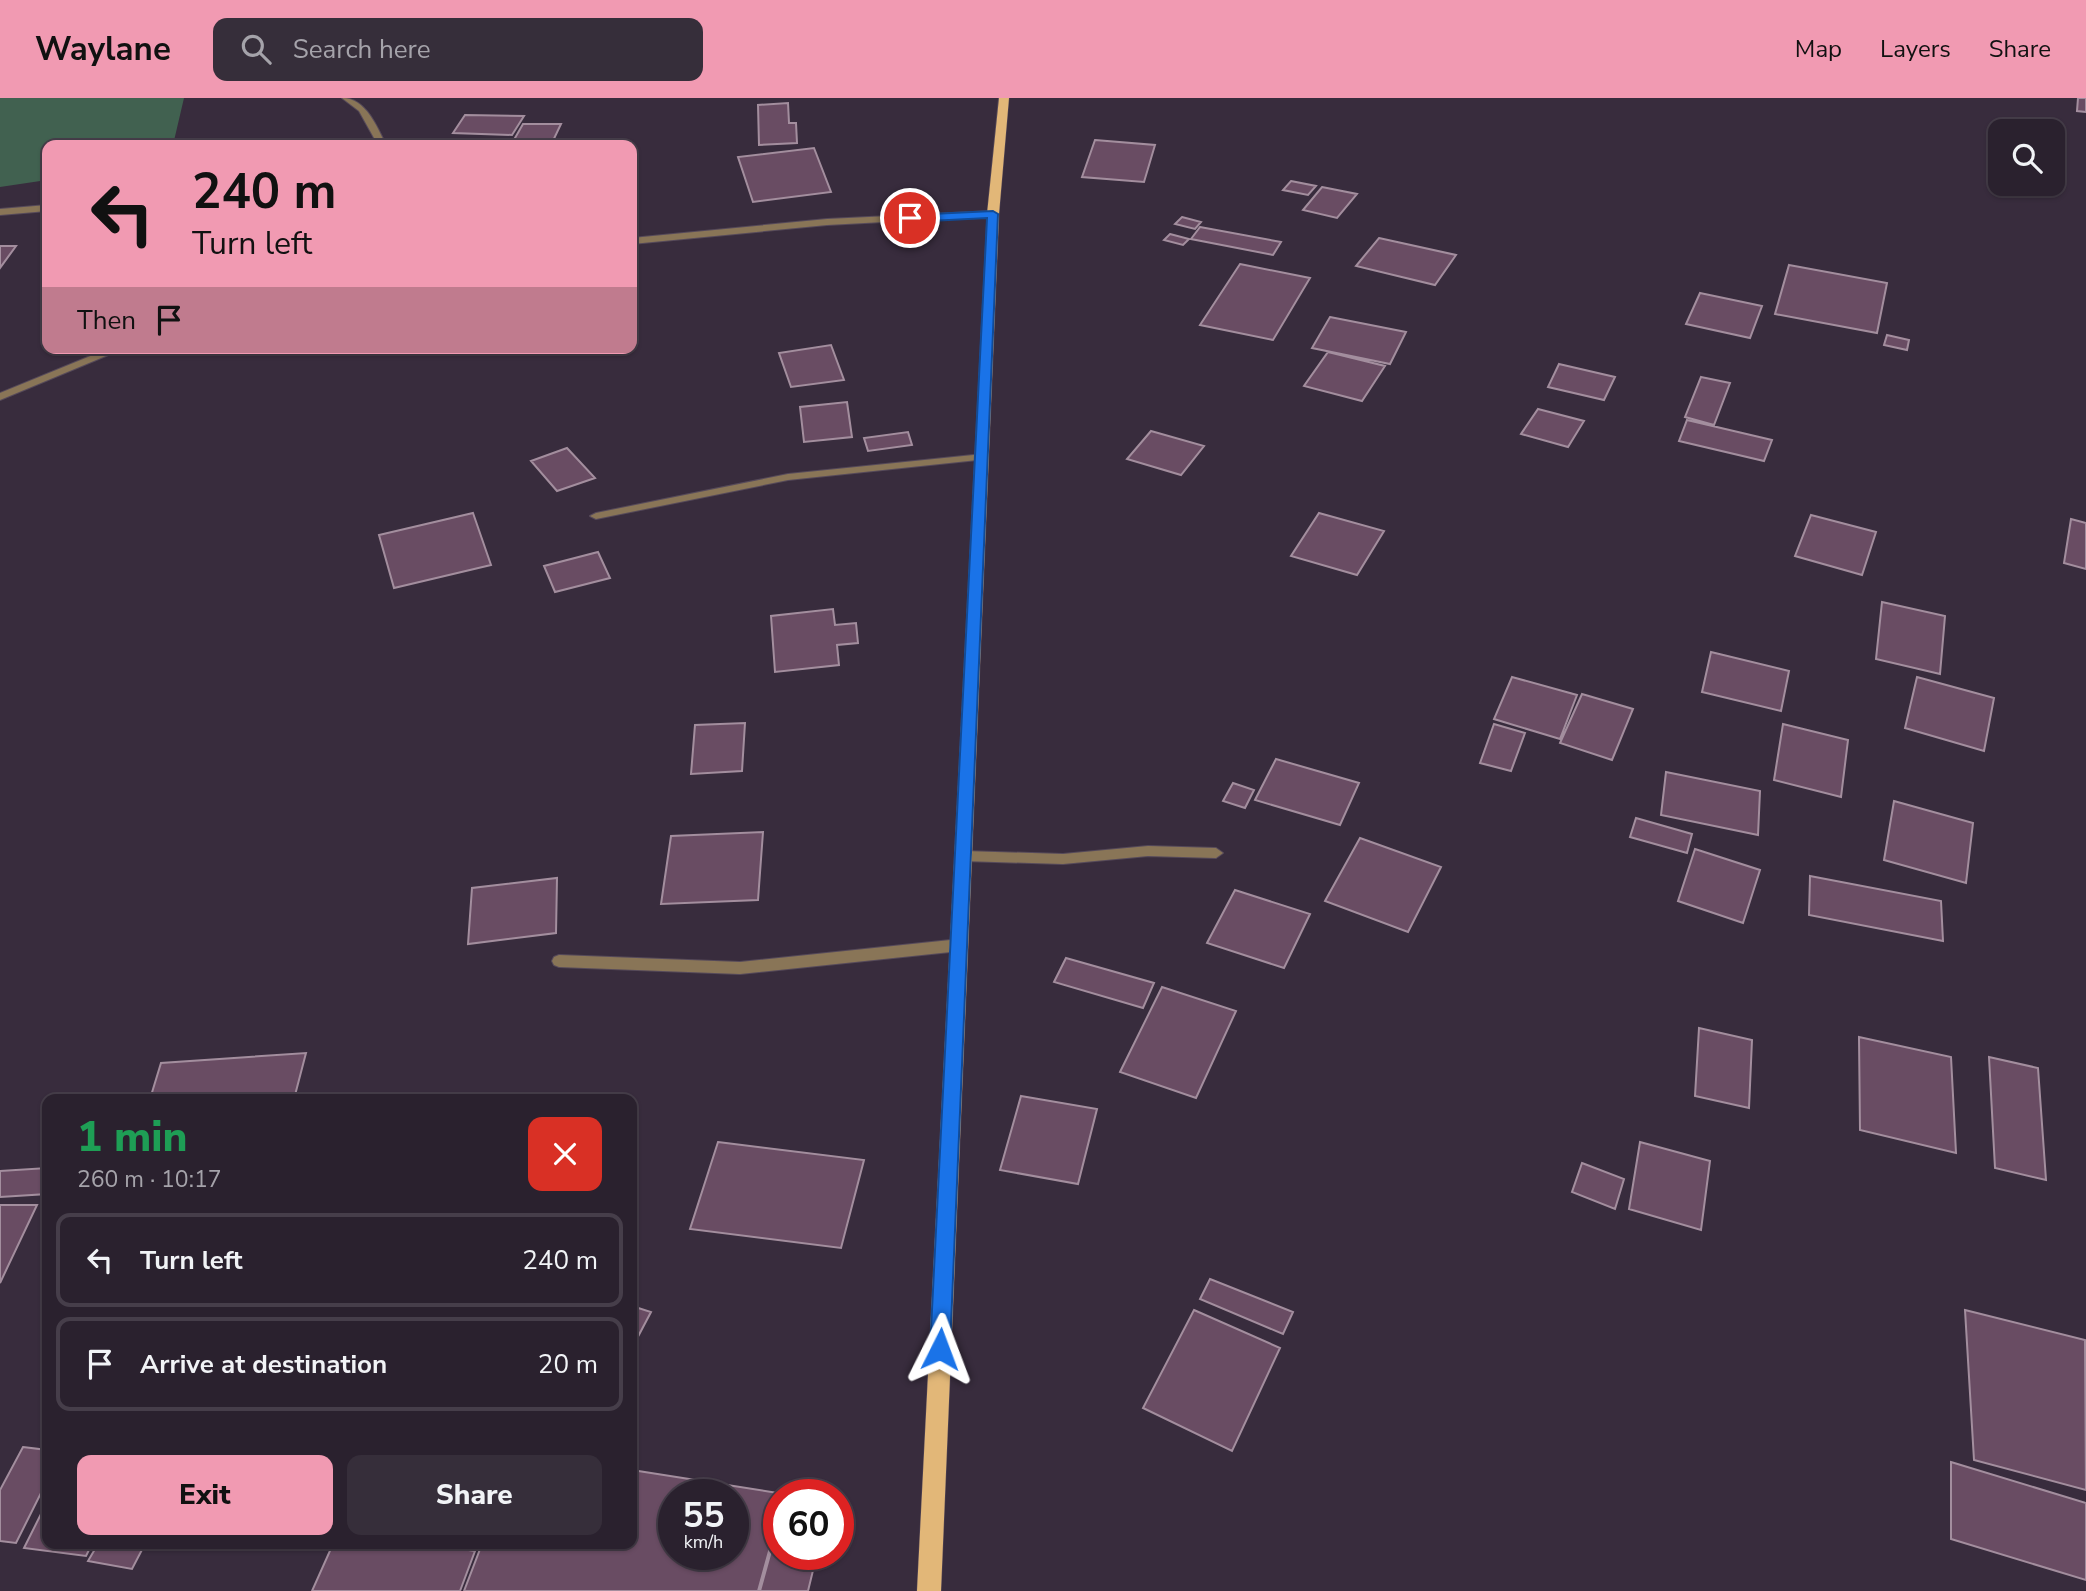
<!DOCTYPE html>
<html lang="en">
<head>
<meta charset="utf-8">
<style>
	body { margin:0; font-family:"Nunito Sans",sans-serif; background:#362e3a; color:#f1f3f6; height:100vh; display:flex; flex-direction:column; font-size:26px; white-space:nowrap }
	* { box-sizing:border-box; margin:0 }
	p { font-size:23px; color:#a5a3aa }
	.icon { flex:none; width:38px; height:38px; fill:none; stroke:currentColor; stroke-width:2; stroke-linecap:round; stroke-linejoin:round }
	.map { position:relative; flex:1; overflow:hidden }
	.side { position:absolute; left:42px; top:996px; width:595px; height:455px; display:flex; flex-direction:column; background:#2a212e; border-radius:14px; box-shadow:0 2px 5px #0004,0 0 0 2px #463e4a }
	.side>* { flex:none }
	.hud { position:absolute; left:42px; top:42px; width:595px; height:214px; border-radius:14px; box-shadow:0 2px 5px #0004,0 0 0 2px #463e4a; background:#f19ab2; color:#111; overflow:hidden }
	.buttons { position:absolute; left:1988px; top:21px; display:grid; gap:14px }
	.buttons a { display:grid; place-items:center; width:77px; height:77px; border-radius:14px; background:#2a212e; box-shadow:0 2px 5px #0004,0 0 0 2px #463e4a; font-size:35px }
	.speed { position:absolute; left:658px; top:1381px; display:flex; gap:14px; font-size:35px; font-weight:700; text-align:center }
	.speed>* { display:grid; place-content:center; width:91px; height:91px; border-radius:50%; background:#2a212e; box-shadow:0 2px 5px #0004,0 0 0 2px #463e4a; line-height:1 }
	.speed small { font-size:18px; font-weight:400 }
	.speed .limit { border:10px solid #d22; background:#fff; color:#111 }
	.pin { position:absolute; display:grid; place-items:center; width:60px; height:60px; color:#fff; margin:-30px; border:4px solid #fff; border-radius:50%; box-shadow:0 2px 7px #0007 }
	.me { position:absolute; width:77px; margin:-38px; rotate:3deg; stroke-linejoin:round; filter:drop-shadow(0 0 5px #0008) }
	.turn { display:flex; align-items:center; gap:24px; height:147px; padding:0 35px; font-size:32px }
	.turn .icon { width:91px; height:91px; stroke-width:2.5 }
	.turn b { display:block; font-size:49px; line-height:60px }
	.then { display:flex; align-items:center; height:66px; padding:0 35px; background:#0003; gap:14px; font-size:26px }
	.round { display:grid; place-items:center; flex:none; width:74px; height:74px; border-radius:14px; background:#362e3a }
	.head { display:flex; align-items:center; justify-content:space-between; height:119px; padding:0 35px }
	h1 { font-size:42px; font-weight:800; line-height:52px; color:#1e9e55 }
	.primary-button { display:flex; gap:14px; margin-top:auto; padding:14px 35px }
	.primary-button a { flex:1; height:80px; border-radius:14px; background:#f19ab2; color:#111; font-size:28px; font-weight:800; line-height:80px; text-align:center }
	.primary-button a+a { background:#362e3a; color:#f1f3f6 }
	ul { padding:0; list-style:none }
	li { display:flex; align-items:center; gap:21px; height:94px; margin:0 14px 10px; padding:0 21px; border:4px solid #463e4a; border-radius:14px }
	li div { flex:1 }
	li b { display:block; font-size:26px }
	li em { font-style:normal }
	header { display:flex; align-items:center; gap:42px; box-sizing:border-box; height:98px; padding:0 35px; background:#f19ab2; color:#111 }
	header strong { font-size:33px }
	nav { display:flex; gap:38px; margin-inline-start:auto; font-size:24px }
	.search { width:490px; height:63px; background:#362e3a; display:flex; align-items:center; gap:18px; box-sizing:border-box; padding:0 24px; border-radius:14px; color:#a5a3aa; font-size:26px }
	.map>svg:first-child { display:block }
</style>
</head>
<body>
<header>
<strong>Waylane</strong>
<div class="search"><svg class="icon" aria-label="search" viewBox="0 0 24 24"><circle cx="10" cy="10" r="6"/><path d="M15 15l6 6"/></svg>Search here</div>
<nav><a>Map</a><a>Layers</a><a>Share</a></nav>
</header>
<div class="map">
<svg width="2086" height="1493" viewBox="0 0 2086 1493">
	<rect width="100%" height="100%" fill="#382c3d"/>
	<path fill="#416150" d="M0,0H184L173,47H47V82L0,89Z"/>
	<path fill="#694c63" stroke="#a38e9e" stroke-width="2" fill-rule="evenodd" d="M2078,0H2086V14L2077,13Z
		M788,5L789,25H796L797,45L759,47L758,7Z
		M465,17L524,18L512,37L453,35Z
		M523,26H561L551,47H511Z
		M1095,42L1155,47L1144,84L1082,79Z
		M814,50L831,94L753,104L738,59Z
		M1291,83L1316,88L1308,97L1283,92Z
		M1322,89L1357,96L1337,120L1303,112Z
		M1182,119L1201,124L1195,131L1175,126Z
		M1200,129L1281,144L1273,157L1191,141Z
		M1170,136L1189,141L1183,147L1164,142Z
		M1379,140L1456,157L1435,187L1356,168Z
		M0,148H16L0,170Z
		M1240,166L1310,180L1273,242L1200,227Z
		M1789,167L1887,185L1877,235L1775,216Z
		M1700,195L1762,208L1750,240L1686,226Z
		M1330,219L1406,234L1390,266L1312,250Z
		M1887,237L1909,242L1907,252L1884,247Z
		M831,247L844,282L791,289L779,255Z
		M1328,254L1385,268L1362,303L1304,288Z
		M1559,266L1615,279L1604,302L1548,289Z
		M1701,279L1730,285L1714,327L1685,319Z
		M847,304L852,339L804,344L800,309Z
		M1538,311L1584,323L1568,349L1521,336Z
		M1687,322L1772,342L1764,363L1679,343Z
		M1151,333L1204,348L1181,377L1127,361Z
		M908,334L912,347L868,353L864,340Z
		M567,350L595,380L557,393L531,363Z
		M473,415L491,467L394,490L379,437Z
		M1319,415L1384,433L1357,477L1291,458Z
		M1811,417L1876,434L1862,477L1795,458Z
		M2071,421L2086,425V471L2064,465Z
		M598,454L610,480L555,494L544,468Z
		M1882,504L1945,518L1940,576L1876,561Z
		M833,511L835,527L856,525L858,545L837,547L839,567L775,574L771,518Z
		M1711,554L1789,573L1781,613L1702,594Z
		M1512,579L1577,597L1560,641L1494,621Z
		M1917,579L1994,600L1984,653L1905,630Z
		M1582,596L1633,611L1612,662L1560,645Z
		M745,625L742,673L691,676L695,627Z
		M1494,626L1525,635L1511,673L1480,665Z
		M1783,626L1848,642L1841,699L1774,682Z
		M1276,661L1359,685L1340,727L1255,702Z
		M1666,674L1760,693L1758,737L1661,717Z
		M1233,685L1254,692L1245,710L1223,703Z
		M1894,703L1973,725L1966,785L1884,762Z
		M1636,720L1692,736L1687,755L1630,739Z
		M763,734L758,802L661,806L671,738Z
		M1360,740L1441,769L1408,834L1325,803Z
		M1695,751L1760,772L1743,825L1678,803Z
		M1810,778L1941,803L1943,843L1809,817Z
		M557,780L556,835L468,846L472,790Z
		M1235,792L1310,816L1284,870L1207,845Z
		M1066,860L1154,885L1143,910L1054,884Z
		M1162,889L1236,913L1196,1000L1120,974Z
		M1699,930L1752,942L1749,1010L1695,998Z
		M1859,939L1951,959L1956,1055L1860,1032Z
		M306,955L294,1001H150L161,965Z
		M1989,959L2038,970L2046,1082L1995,1070Z
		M1021,998L1097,1011L1078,1086L1000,1072Z
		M718,1044L864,1062L841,1150L690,1131Z
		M1640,1044L1710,1063L1701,1132L1629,1111Z
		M1582,1065L1624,1081L1615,1111L1572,1094Z
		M47,1070V1096L0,1099V1073Z
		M0,1107H37L0,1185Z
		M1210,1181L1293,1214L1283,1236L1200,1201Z
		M632,1208L651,1214L632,1250Z
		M1194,1212L1280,1250L1232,1353L1143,1310Z
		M1965,1212L2085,1242L2086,1392L1974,1362Z
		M23,1349L47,1352V1383L16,1445L0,1443V1392Z
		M1951,1364L2086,1405V1482L1951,1441Z
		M632,1372L784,1396H779V1417L758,1493H464L482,1446H632ZM674,1396H733V1456H674Z
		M47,1404V1446H92L86,1458L24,1450Z
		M779,1424V1456H817L808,1493H760Z
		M98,1446H145L132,1471L88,1463Z
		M333,1446H429L475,1453L460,1493H312Z"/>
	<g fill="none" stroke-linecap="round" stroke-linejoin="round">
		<defs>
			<path id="street" d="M342,0C366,0 377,29 386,47H378L359,13Z
				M47,107V113L0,117V111Z
				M993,113L996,114V118L827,127L632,146V140L827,121Z
				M110,250H125L0,302V295Z
				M983,356L987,357V361L788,382L596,421L590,418L596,415L788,376Z
				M1148,748L1216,750L1223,755L1216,760L1148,758L1063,766L964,763L957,758L964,753L1063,756Z
				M960,841L965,843L967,847L965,851L960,853L740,876L559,869L554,867L552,863L554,859L559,857L740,864Z"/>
			<path id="primary" d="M999,0H1009L999,116L941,1493H917L987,116Z"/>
		</defs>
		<use href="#street" stroke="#564a5a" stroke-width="2"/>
		<use href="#primary" stroke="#564a5a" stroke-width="1"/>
		<use href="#street" fill="#897557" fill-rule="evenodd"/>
		<use href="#primary" fill="#e2b778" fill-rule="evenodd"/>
	</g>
	<path fill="#1a73e8" stroke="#114b97" stroke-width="2" d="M993,113L998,116L950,1251L947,1257L940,1260L933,1257L930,1251L987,120L910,124L904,120L910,117Z"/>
</svg>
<div class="buttons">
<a><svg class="icon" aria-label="search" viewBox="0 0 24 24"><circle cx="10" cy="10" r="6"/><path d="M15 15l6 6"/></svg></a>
</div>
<div class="speed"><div>55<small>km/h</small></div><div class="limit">60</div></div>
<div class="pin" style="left:910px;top:120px;background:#d93025"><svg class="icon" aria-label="arrive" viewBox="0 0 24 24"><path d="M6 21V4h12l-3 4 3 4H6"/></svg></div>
<svg class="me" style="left:940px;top:1251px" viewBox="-20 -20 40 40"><path d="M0-17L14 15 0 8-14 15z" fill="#1a73e8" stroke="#fff" stroke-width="4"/></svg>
<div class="hud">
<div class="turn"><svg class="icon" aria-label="left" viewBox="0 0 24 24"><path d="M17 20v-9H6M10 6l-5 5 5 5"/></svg><div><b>240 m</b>Turn left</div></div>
<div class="then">Then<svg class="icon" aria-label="arrive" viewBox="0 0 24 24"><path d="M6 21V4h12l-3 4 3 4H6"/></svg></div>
</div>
<section class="side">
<div class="head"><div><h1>1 min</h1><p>260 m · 10:17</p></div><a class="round" style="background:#d93025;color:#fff"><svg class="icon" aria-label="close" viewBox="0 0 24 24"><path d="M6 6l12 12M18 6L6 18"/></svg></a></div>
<ul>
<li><svg class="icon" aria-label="left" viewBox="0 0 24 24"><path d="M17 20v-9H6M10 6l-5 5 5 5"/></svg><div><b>Turn left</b></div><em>240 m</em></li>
<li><svg class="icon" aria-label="arrive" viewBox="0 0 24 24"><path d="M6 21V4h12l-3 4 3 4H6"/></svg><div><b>Arrive at destination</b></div><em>20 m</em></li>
</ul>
<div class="primary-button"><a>Exit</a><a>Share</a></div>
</section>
</div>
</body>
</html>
